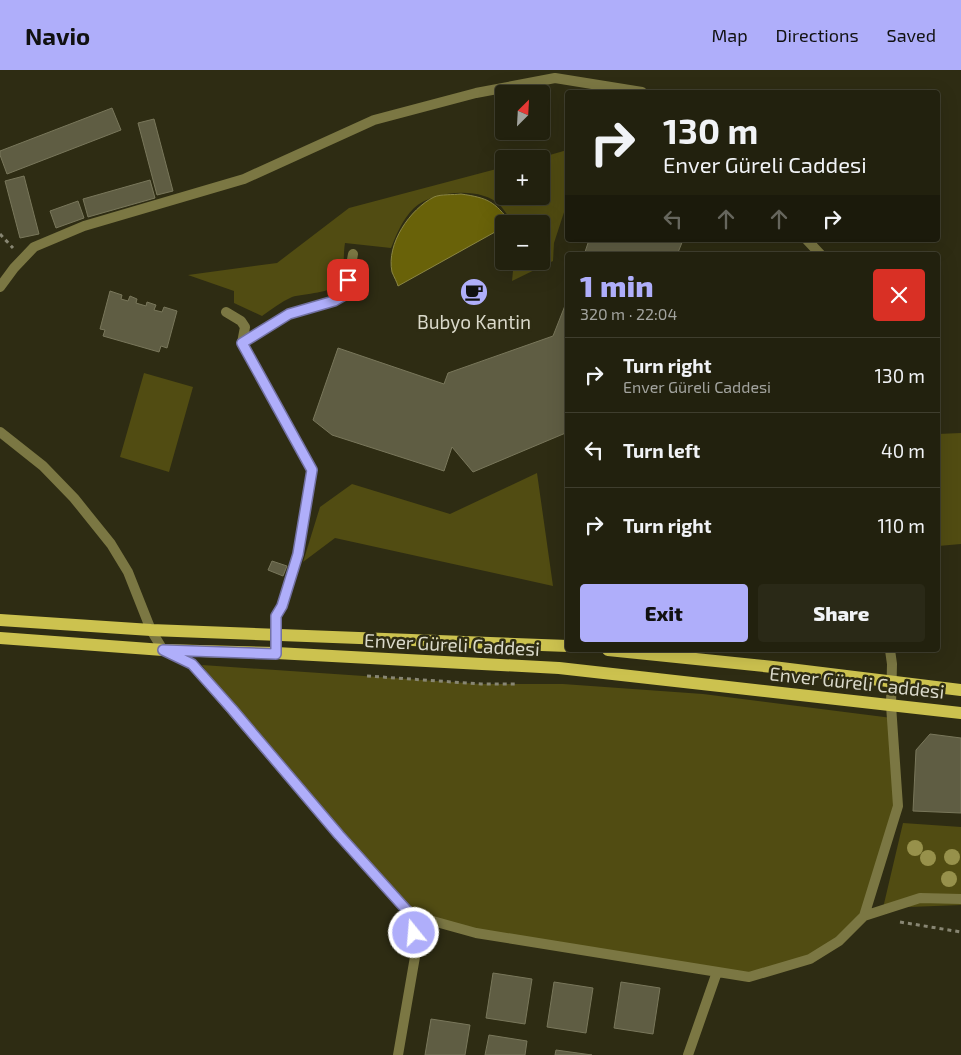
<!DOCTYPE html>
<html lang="en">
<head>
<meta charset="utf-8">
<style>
	body { margin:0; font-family:"Exo 2",sans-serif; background:#2a2917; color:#f1f3f6; height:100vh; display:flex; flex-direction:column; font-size:19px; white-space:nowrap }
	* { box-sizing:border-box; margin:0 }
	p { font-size:16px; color:#a2a39e }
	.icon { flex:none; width:28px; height:28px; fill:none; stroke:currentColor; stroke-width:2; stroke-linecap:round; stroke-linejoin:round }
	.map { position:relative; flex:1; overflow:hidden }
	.drawer { position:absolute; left:565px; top:182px; width:375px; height:400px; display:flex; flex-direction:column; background:#22210e; border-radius:5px; box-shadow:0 5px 20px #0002,0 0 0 1px #3f3e2e }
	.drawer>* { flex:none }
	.guide { position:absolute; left:565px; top:20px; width:375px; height:152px; border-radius:5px; box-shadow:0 5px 20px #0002,0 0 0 1px #3f3e2e; background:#22210e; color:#f1f3f6; overflow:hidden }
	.needle { width:32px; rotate:24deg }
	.controls { position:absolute; left:495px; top:15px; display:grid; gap:10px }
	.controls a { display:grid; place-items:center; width:55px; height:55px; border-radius:5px; background:#22210e; box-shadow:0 5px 20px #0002,0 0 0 1px #3f3e2e; font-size:25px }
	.pin { position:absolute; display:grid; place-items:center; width:42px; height:42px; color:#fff; margin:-21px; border-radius:10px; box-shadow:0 2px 8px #0006 }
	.me { position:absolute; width:55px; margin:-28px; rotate:343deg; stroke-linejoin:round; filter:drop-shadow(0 0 4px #0008) }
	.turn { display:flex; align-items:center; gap:18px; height:105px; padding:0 15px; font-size:22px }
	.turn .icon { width:65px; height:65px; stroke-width:2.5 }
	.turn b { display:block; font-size:35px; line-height:42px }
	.lanes { display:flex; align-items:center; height:48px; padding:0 15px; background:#0003; justify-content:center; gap:25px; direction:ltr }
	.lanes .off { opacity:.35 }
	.round { display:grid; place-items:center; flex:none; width:52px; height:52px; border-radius:5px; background:#2a2917 }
	.summary { display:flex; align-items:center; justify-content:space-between; height:85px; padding:0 15px }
	h1 { font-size:30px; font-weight:800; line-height:38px; color:#afaefa }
	.primary-button { display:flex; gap:10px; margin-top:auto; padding:10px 15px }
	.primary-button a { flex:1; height:58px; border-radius:5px; background:#afaefa; color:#111; font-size:20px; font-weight:800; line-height:58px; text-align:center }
	.primary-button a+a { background:#2a2917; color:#f1f3f6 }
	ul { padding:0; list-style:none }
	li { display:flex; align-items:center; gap:15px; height:75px; padding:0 15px; border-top:1px solid #3f3e2e }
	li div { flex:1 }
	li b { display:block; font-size:19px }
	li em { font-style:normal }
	header { display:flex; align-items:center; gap:30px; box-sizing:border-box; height:70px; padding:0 25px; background:#afaefa; color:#111 }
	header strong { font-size:24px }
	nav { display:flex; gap:28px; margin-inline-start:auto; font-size:18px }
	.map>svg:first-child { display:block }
</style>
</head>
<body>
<header>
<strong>Navio</strong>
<nav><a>Map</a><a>Directions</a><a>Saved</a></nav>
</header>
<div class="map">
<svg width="961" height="985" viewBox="0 0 961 985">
	<rect width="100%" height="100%" fill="#2e2c13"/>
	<path fill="#514c12" d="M567,80V133L554,173L553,191L512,211L514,191H541V154H513C510,148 504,140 500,135C480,116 433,121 414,138C402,150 397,163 391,178L345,173C343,184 345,202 339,212C332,224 305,223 292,227C281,232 272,239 262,246L234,233V221L188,205L277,193L349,138L504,97V126H541V89H536Z
		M144,303L193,317L169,402L120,387Z
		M961,363V474L938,476V364Z
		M537,403L553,516L335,468L303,492L320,437L352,414L450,444Z
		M202,595L481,614H563L703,624L892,648L898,736L864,846L810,889L749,907L476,863L411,845L232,639Z
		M903,753L961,757V835L883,838Z"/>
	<path fill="#696209" stroke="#8b8643" d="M461,124C488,128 494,131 511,153L504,154V157L398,216C397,212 394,207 392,202C386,174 410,139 434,127C441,124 453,125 461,124Z"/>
	<path fill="#5f5d43" stroke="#79775b" d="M112,38L121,60L7,104L0,85V81Z
		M154,49L173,121L157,125L138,53Z
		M24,106L39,164L20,168L5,111Z
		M150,110L155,128L88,147L83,129Z
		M78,131L84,148L56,158L50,141Z
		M589,170H683L677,185H584Z
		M110,221L122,225L121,229L128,231L130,226L137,229L136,233L146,236L147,232L156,235L154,240L162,242L164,237L177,241L167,278L161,276L159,282L103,266L105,260L100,259Z
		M568,228V362L473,402L452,377L444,401L332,365L313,350L338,278L444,314L448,303L553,266Z
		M272,491L287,496L283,506L268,500Z
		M930,664L961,668V743L913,741L916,680Z
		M493,903L532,909L525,954L486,948Z
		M554,912L593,918L586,963L547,957Z
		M621,912L660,918L653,964L614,958Z
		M431,949L470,955L465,985H425Z
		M489,965L527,971L525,985H485Z
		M556,980L592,985H555Z"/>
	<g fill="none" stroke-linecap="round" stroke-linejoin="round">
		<path stroke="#888673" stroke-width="3" stroke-dasharray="4 4" stroke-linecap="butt" d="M0,164L13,178
			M367,606L481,614H518
			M900,852L961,862"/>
		<path stroke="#7b7743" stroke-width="10" d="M226,242L241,251L245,257L242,273
			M276,583V546L282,536L298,484L312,400L242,273L289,244L334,231L346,224L353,184"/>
		<path stroke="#7b7743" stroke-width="10" d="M807,170L821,185
			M0,217L14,198L34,177L84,156L244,109L374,50L476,23L555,8L642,22
			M0,362L43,396L74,428L111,474L128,502L151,560L163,580L192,594L339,765L411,845L476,863L749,907L810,889L839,871L864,846L898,736L891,635L892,594L890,580
			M864,846L920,828L961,829
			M398,985L416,881L411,845
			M688,985L717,902"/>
		<path stroke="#ccc24f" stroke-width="12" d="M0,550L151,560L568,576
			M0,568L163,580L276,583L559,598L961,643
			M608,580L773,597L961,620"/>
	</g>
	<g fill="#97914b">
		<circle cx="915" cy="778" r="8"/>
		<circle cx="952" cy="787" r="8"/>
		<circle cx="928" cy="788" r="8"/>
		<circle cx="949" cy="809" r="8"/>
	</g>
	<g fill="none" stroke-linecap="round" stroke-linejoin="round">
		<defs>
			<path id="route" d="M348,210L346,224L334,231L289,244L242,273L312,400L298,484L282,536L276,546V584L163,580L192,594L232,639L339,765L411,845L414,863"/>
		</defs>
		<use href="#route" stroke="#7271a2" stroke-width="12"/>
		<use href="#route" stroke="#afaefa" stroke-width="9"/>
	</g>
	<defs>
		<symbol id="cafe-disc" viewBox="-11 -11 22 22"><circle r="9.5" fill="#afaefa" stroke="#2e2c13"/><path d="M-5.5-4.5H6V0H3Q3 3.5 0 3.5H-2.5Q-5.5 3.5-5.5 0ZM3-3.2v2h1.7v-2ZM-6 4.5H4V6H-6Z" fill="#111"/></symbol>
	</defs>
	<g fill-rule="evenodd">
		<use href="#cafe-disc" x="458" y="206" width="32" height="32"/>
	</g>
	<g text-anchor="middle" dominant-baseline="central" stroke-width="5" stroke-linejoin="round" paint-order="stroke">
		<g font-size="19" fill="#dad9ca" stroke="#2e2c13">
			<text x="474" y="251">Bubyo Kantin</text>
		</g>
		<g font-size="19" fill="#dad9ca" stroke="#2e2c13">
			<text transform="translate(452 574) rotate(3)">Enver Güreli Caddesi</text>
			<text transform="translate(857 612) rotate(6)">Enver Güreli Caddesi</text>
		</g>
	</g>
</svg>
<div class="controls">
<a><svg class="needle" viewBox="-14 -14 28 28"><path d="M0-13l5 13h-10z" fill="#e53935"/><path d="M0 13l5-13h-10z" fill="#a2a39e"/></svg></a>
<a>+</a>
<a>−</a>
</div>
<div class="pin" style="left:348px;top:210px;background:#d93025"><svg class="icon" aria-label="arrive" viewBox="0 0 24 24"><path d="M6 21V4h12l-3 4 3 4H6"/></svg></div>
<svg class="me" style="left:414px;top:863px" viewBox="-20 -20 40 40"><circle r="17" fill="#afaefa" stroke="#fff" stroke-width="3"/><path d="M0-11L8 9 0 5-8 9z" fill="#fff"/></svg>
<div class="guide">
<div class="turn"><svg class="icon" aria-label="right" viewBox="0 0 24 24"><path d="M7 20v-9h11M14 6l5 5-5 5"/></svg><div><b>130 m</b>Enver Güreli Caddesi</div></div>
<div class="lanes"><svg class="icon off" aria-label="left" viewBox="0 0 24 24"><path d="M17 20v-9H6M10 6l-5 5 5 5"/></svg><svg class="icon off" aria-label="ahead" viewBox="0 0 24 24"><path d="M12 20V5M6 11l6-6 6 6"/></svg><svg class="icon off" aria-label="ahead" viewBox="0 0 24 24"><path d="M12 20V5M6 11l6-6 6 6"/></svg><svg class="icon" aria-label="right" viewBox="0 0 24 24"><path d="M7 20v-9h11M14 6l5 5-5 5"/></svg></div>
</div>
<section class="drawer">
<div class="summary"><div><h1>1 min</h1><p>320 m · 22:04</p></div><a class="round" style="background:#d93025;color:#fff"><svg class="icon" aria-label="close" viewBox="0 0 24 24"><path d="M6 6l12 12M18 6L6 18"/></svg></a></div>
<ul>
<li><svg class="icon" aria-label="right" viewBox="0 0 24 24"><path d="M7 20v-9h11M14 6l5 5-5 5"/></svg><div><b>Turn right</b><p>Enver Güreli Caddesi</p></div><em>130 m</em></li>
<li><svg class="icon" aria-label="left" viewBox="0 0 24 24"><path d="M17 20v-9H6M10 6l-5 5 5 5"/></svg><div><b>Turn left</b></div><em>40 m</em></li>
<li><svg class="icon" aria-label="right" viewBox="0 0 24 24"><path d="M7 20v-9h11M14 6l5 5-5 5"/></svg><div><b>Turn right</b></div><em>110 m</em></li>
</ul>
<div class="primary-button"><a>Exit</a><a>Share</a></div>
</section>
</div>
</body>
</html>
